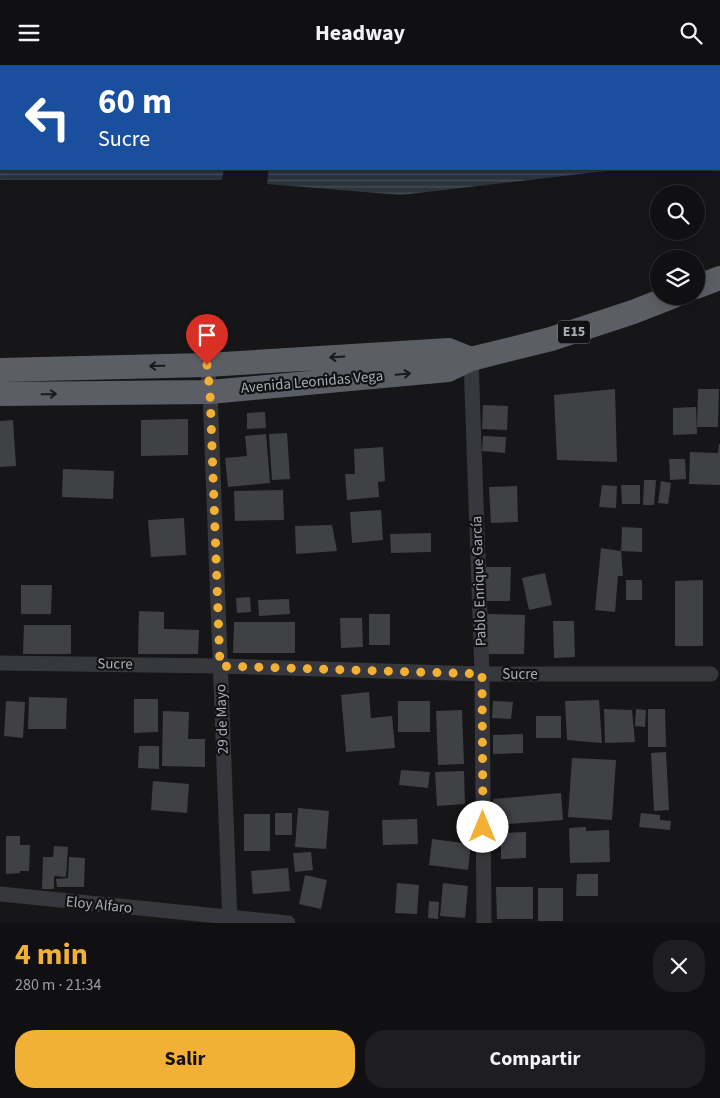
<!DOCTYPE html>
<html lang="es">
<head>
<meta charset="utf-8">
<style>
	body { margin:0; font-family:"Source Sans 3",sans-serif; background:#1e1e20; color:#f1f3f6; height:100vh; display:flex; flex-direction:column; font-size:19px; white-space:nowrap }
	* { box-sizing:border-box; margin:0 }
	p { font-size:16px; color:#9c9d9f }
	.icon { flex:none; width:28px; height:28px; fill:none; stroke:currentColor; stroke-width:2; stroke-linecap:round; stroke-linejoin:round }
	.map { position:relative; height:858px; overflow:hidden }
	.panel { display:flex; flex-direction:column; background:#101012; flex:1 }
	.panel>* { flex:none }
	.banner { position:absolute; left:0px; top:0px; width:720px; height:105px; box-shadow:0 2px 12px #0003,0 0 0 1px #303032; background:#1a4fa0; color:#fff; overflow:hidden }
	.fabs { position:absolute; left:650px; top:120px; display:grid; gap:10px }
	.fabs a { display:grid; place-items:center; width:55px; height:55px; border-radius:50%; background:#101012; box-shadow:0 2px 12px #0003,0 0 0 1px #303032; font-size:25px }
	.pin { position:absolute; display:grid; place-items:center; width:42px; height:42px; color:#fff; margin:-51px -21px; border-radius:50% 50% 50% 0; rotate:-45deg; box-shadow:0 0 5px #0007 }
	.pin .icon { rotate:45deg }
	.me { position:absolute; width:55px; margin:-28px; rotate:0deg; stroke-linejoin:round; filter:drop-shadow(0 0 4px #0008) }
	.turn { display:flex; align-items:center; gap:18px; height:105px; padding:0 15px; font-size:22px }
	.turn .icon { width:65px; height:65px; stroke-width:2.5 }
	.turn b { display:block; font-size:35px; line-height:42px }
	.round { display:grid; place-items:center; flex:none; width:52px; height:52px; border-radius:20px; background:#1e1e20 }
	.summary { display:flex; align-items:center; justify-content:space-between; height:85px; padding:0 15px }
	h1 { font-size:30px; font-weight:700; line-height:38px; color:#f2b134 }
	.action { display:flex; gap:10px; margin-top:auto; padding:10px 15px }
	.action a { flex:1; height:58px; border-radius:20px; background:#f2b134; color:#111; font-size:20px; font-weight:700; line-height:58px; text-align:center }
	.action a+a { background:#1e1e20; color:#f1f3f6 }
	header { display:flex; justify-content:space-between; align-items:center; height:65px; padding:0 15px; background:#101012; font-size:22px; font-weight:700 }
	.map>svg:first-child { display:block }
</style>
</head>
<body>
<header><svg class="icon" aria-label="menu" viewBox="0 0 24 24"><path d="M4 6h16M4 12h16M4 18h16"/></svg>Headway<svg class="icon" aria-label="search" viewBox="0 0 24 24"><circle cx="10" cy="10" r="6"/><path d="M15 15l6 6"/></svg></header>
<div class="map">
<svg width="720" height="858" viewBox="0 0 720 858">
	<defs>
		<pattern id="water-rules" width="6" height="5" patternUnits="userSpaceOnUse" patternTransform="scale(1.25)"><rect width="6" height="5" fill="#2c353c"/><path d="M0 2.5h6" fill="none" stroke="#485056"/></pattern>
	</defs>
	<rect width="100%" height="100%" fill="#161618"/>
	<path fill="url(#water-rules)" d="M0,0H720V92H719V1H1V104H224L222,115H0Z
		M269,104H623L401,130L267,119Z"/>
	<path fill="#404145" d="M615,324L617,397L557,395L554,330Z
		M698,324H719L718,362H697Z
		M483,340L508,341L507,365L482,364Z
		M696,342L697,369L673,370V343Z
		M265,347L266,363L247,364V348Z
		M188,354V390L141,391V355Z
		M13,355L16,401L0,402V356Z
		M287,368L290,414L272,415L269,369Z
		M266,369L270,418L228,422L225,393L247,391L245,371Z
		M483,371L506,372L505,388L482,386Z
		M719,379H720V420L689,419L690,387L718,388Z
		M383,382L385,416L378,417L379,432L347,435L345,409H355L354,384Z
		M669,394H685L686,414L670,415Z
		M63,404L114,406L113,434L62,432Z
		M644,415H656L654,440H643Z
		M661,416L671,418L668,439L658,438Z
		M602,420L617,421L616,443L599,442Z
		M621,420H640V439H622Z
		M517,421L518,457L491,458L489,422Z
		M283,425L284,455L235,456L234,426Z
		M381,445L383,475L352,478L350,447Z
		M184,453L186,490L151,492L148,455Z
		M332,460L337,486L296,489L295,461Z
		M622,462L642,463V487L621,486L623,511H618L615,547L595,545L601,483L621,486Z
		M431,468V487L391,488L390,469Z
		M486,502H511L510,536H485Z
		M545,508L552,540L529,545L522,513Z
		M626,515H642V535H626Z
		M703,515V581H675V516Z
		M21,520H52L51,549H21Z
		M250,532L251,547L237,548L236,533Z
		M289,534L290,549L259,551L258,535Z
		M139,546L164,547V564L199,565L198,589H138Z
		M369,549H390V580H369Z
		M487,549L525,550L524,589H486Z
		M340,553H362L363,582L341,583Z
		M553,556H574L575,592L554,593Z
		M234,557H295V588H233Z
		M24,560H71V589H23Z
		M369,627L371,653L392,651L395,683L346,687L341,630Z
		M29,632L67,633L66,664H28Z
		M134,634H158V667L134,668Z
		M599,635L602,678L567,675L565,636Z
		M6,636L25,637L23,673L4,671Z
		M398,636H430V667H398Z
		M493,636L513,637L511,654L492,653Z
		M604,644L632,645L635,677L605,678Z
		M636,644L646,645L645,662L635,661Z
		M648,644H665L666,682H648Z
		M462,645L464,699L438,700L436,646Z
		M163,646L189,647L188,674H205V702L162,701Z
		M536,651H561V673H536Z
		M523,669V688L493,689V670Z
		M139,681H159V704L138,703Z
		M666,687L669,745L654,746L651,688Z
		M572,693L616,695L612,755L568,752Z
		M401,705L430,707L428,723L399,720Z
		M464,706L465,739L437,741L435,707Z
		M153,716L189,719L187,748L151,745Z
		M561,728L563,755L495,760L493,734Z
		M298,743L329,746L326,784L295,782Z
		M275,748H292V770H275Z
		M641,748L660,750V755L671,756L670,765L639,762Z
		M244,749H270V786H244Z
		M417,754L418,779L383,780L382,755Z
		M586,762V766L609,765L610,797L570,798L569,763Z
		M526,767V793L501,794V768Z
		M6,771H20V780H30L29,806H20V808L6,809Z
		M432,774L471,779L468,805L429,800Z
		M54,781L68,782L66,812L54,811V824H42L43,792H53Z
		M311,787L313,805L295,807L293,788Z
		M69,792L85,793L84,822H57L56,814L68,813Z
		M288,803L290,826L253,829L251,806Z
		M577,809H598V831H576Z
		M305,810L327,815L321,844L299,839Z
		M397,818L419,820L417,849L395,848Z
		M443,818L468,821L465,853L440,851Z
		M496,822H533V854H497Z
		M538,823H563V856H538Z
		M429,836L439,837L438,854L428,853Z"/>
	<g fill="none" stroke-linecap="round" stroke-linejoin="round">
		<path stroke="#37383d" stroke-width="15" d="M471,294L482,609L484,858
			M207,300L210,327L230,858
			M0,598L220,601L482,609H711
			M0,829L288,858"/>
		<path stroke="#5b5e65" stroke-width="24" d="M696,222L720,213
			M0,305L207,300L449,285L471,294
			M0,329L210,327L448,305L471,294L551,274L633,247L674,231"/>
	</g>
	<defs><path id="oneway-shaft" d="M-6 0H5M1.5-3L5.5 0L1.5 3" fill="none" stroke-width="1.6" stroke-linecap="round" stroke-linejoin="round" transform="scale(1.25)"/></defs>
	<g stroke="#18191b">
		<use href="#oneway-shaft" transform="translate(337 292) rotate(176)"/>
		<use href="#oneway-shaft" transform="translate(157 301) rotate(179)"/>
		<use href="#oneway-shaft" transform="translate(403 309) rotate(-5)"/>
		<use href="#oneway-shaft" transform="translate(49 329) rotate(-1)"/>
	</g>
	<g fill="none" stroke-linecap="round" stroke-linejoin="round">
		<path stroke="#f2b134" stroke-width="9" stroke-dasharray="0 16.2" d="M207,300L210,327L220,601L482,609L483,762"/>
	</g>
	<g text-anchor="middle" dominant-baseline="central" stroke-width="4.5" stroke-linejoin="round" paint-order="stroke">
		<rect fill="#111113" stroke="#7b7e86" stroke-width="1" x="558" y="255.5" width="32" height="23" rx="4"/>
		<g font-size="14" font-weight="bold" fill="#a8adb8">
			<text x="574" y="267">E15</text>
		</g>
		<g font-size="15" fill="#a8adb8" stroke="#111113">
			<text transform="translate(312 317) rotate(-5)">Avenida Leonidas Vega</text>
			<text transform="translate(479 516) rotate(-92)">Pablo Enrique García</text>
			<text transform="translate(115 599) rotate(1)">Sucre</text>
			<text x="520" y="609">Sucre</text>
			<text transform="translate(222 654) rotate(-92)">29 de Mayo</text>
			<text transform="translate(99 840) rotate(6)">Eloy Alfaro</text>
		</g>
	</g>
</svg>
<div class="fabs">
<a><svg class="icon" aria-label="search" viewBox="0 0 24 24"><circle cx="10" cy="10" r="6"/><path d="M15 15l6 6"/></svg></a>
<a><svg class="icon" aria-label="layers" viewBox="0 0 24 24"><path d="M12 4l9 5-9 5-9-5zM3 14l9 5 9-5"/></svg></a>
</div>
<div class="pin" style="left:207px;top:300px;background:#d93025"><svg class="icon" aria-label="arrive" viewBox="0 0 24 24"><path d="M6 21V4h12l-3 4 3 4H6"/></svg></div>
<svg class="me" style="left:483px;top:762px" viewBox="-20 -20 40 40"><circle r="19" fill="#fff"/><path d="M0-13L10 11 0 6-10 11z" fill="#f2b134"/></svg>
<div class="banner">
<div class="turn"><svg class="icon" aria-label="left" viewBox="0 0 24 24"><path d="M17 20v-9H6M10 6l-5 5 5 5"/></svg><div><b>60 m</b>Sucre</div></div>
</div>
</div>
<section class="panel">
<div class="summary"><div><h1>4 min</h1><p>280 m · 21:34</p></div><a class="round"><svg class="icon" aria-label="close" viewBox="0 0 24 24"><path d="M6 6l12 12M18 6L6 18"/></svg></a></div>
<div class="action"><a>Salir</a><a>Compartir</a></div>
</section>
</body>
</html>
